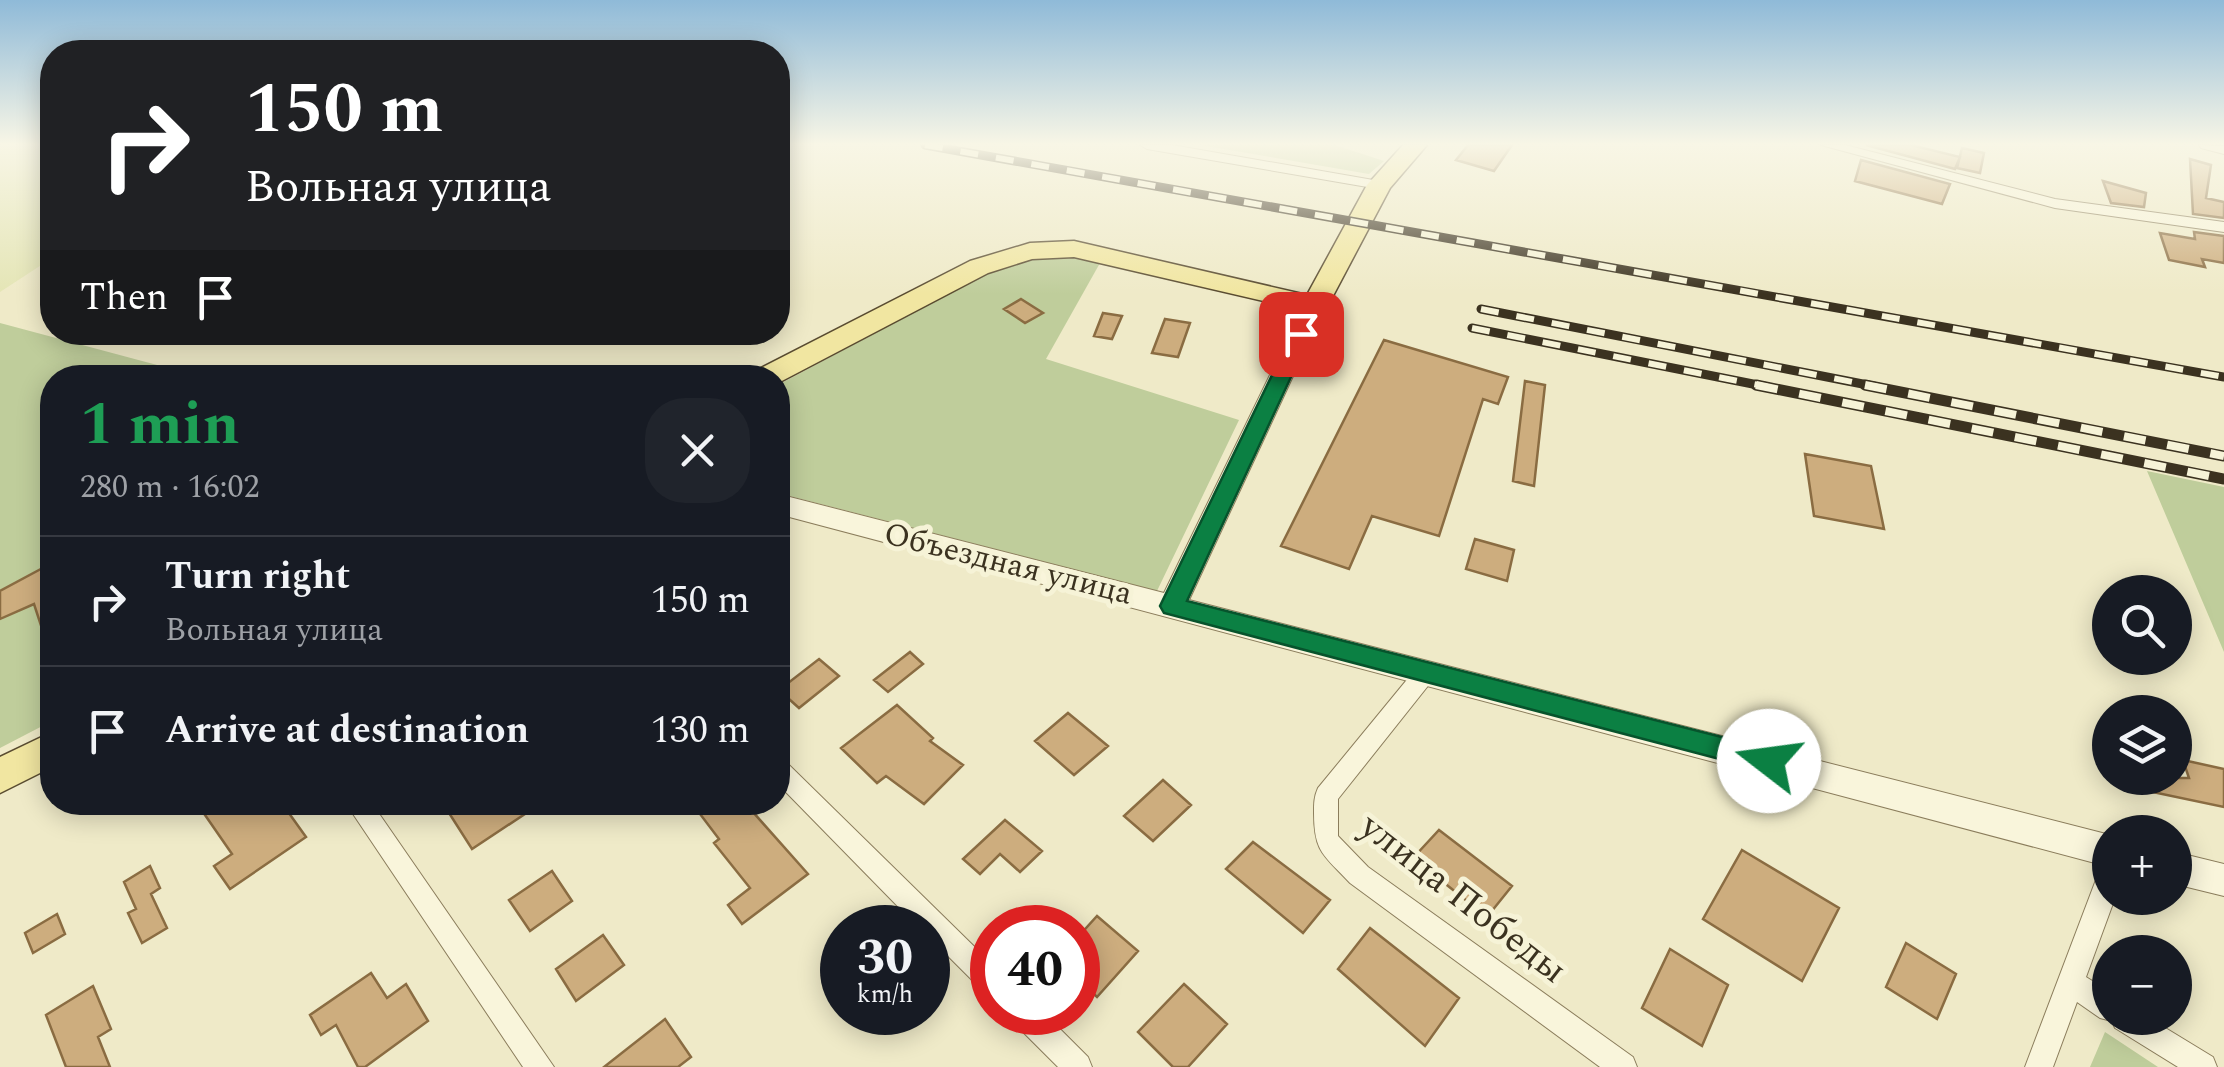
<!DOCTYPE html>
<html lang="en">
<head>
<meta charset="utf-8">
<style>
	body { margin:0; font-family:Spectral,serif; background:#20242c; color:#f1f3f6; height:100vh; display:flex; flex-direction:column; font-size:38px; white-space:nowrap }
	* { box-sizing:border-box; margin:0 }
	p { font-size:32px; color:#9ea1a6 }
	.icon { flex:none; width:55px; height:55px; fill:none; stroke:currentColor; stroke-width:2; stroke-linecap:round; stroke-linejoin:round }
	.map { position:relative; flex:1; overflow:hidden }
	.side { position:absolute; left:40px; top:365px; width:750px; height:450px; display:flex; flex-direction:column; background:#171b24; border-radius:40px; box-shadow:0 5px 25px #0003 }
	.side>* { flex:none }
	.guide { position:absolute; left:40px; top:40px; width:750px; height:305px; border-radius:40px; box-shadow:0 5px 25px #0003; background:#202124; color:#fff; overflow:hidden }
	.fabs { position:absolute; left:2092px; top:575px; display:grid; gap:20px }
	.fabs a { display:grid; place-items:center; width:100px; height:100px; border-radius:50%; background:#171b24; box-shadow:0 5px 25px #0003; font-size:50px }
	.speed { position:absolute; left:820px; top:905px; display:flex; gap:20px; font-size:50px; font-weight:700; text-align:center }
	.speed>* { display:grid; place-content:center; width:130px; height:130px; border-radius:50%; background:#171b24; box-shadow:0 5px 25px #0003; line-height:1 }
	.speed small { font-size:25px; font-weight:400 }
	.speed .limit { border:15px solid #d22; background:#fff; color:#111 }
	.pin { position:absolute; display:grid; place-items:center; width:85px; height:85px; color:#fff; margin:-42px; border-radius:20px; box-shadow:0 5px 15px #0006 }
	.me { position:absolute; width:110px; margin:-55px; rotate:285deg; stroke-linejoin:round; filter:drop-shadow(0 0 8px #0008) }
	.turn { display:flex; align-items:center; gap:35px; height:210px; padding:0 40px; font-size:45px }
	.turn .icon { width:130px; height:130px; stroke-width:2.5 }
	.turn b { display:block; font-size:70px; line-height:85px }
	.then { display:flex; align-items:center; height:95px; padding:0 40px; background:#0003; gap:20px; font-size:38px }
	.round { display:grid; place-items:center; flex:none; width:105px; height:105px; border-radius:40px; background:#20242c }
	.summary { display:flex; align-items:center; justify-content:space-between; height:170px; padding:0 40px }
	h1 { font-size:60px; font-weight:700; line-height:75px; color:#1e9e55 }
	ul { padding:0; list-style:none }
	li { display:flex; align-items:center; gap:30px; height:130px; padding:0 40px; border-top:2px solid #363941 }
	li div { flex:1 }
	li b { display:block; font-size:38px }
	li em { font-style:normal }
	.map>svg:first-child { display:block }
</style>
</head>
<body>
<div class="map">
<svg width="2224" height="1067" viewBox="0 0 2224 1067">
	<rect width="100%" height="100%" fill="#efeac8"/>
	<path fill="#e4e5b5" d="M0,145H52V258L0,292Z"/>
	<path fill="#bfcd9b" d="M1200,145H1335L1384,161L1369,174Z
		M1033,254H1063L1100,263L1046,359L1239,420L1157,591L778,493V385L982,276Z
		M0,323L202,377L52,378V721L0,748Z
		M2147,471L2224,487V652Z
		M2105,1032L2158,1067H2090Z"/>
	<path fill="#cdad7e" stroke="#8a6c42" stroke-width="2.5" d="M1468,145H1512L1494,171L1456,160Z
		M1866,145H1911L1960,157L1955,169Z
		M1962,148L1984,153L1980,173L1957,168Z
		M2190,159L2211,165L2206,198L2224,202V218L2193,214Z
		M1861,160L1950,184L1942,204L1855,181Z
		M2103,181L2146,193L2144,207L2111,203Z
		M2194,232L2224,236V263L2202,259L2205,267L2169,260L2160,233L2195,239Z
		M1021,299L1043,313L1025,323L1004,309Z
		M1103,313L1122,316L1112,339L1094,336Z
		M1165,319L1190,323L1178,357L1152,353Z
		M1384,340L1508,377L1498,404L1483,399L1439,536L1372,516L1349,569L1281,546Z
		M1525,381L1545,385L1534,486L1513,481Z
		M1805,454L1871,466L1884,529L1814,516Z
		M1475,539L1514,550L1507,581L1466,569Z
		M52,563V649L49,650L34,604L0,619V591Z
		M910,652L923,664L888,692L874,680Z
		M819,659L839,676L799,708L779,690Z
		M897,705L933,738L930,741L963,765L924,804L886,776L877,783L841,748Z
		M1068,713L1108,746L1074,775L1035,741Z
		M2183,760L2224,769V807L2124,786L2125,778H2189Z
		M1163,780L1191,805L1153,841L1124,816Z
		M196,802H281L306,837L230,889L214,866L232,854Z
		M442,802H543L472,849Z
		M691,802H744L808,874L742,924L728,905L750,888L714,843L719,839Z
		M1005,820L1042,851L1020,872L1000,854L980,874L963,859Z
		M1439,830L1512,886L1487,917L1413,858Z
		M1253,842L1330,900L1303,933L1226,869Z
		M1742,850L1839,908L1802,981L1703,919Z
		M150,866L160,888L151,894L167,928L142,943L128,913L136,909L124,882Z
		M552,871L572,901L530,931L509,900Z
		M57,914L65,934L33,953L25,933Z
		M1097,916L1138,951L1097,997L1078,979V937Z
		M1370,928L1459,998L1425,1046L1338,969Z
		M603,935L624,965L576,1001L556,969Z
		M1906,943L1956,974L1937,1019L1886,987Z
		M1670,949L1728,985L1702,1046L1642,1008Z
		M371,973L387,998L406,984L428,1021L365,1067H358L336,1025L321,1035L310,1015Z
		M1184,984L1227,1024L1188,1067H1173L1138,1032Z
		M93,986L111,1029L98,1037L110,1067H66L46,1015Z
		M665,1019L691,1057L678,1067H604Z"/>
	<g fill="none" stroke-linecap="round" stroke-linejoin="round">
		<defs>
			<path id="minor" d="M1140,145H1172L1379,181L1386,185L1379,189L1147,149Z
				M1821,145H1845L2055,199L2224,222V232L2055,208Z
				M2199,145L2224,146V154L2201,148Z
				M1427,662L1435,665L1438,671L1435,677L1338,799V836L1368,867L1633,1057L1637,1067H1600L1350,883C1324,855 1314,853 1314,813C1314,803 1314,797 1318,788L1419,665Z
				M778,759L786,762L992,964V995L983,991L928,936V928H919L778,784Z
				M345,802H371L554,1067H523Z
				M2110,865V898H2115L2086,977L2110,992V1018H2149L2213,1057L2217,1067H2178L2115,1028L2112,1021L2100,1018L2077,1002L2053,1067H2025L2097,877L2101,869Z
				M1010,1012H1043L1088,1057L1092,1067H1058L1013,1022Z"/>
			<path id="tertiary" d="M1315,298L1326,305L1189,600L2110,835V867L778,514V494L1164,593L1304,305Z
				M2175,852L2224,864V896L2175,884Z"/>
			<path id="primary" d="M1403,145H1427L1390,188L1325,311L1315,313L1074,257L1032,259L988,273L778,383V378H751L755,371L970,261L1030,243L1074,241L1307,295L1367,185Z
				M52,732V767L0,793V757Z"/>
		</defs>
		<use href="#minor" stroke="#8b7d5c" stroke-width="2"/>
		<use href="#tertiary" stroke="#8b7d5c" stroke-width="2"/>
		<use href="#primary" stroke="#594b30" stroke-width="3"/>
		<use href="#minor" fill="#f9f5db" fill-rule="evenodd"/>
		<use href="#tertiary" fill="#f9f5db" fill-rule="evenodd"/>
		<use href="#primary" fill="#f1e6a1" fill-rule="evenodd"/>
		<defs>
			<path id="rail-far1" d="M925,145L2224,377
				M1481,309L1878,387
				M1472,328L1768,387"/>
			<path id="rail" d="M1756,385L2224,479
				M1865,385L2224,456"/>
		</defs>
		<use href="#rail-far1" stroke="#3b3220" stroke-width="9"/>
		<use href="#rail" stroke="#3b3220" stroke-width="11"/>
		<use href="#rail-far1" stroke="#f6f3d7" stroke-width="6" stroke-dasharray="18" stroke-linecap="butt"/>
		<use href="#rail" stroke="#f6f3d7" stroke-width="8" stroke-dasharray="22" stroke-linecap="butt"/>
	</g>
	<linearGradient id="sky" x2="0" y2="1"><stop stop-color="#8fbad8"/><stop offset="0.49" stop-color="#f8f6e6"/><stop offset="1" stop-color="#f8f6e6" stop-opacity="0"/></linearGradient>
	<rect width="2224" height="294" fill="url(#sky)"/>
	<path fill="#0b8043" stroke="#07532c" stroke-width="2.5" d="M1301,327L1311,334L1187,601L1769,749L1778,753L1782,761L1778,769L1769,772L1164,613L1160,606L1292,334Z"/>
	<g text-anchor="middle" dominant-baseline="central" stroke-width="10" stroke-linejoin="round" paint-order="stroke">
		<g font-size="32" fill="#3b3220" stroke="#f6f3d7">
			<text transform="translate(1008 564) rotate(14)">Объездная улица</text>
		</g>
		<g font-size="38" fill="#3b3220" stroke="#f6f3d7">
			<text transform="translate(1463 899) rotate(38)">улица Победы</text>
		</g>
	</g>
</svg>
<div class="fabs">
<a><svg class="icon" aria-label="search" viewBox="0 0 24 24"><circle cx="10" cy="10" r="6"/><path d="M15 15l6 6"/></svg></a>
<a><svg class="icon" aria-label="layers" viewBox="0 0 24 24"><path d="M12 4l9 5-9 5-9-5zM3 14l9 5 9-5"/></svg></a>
<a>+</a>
<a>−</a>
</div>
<div class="speed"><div>30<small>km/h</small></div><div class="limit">40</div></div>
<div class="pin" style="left:1301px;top:334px;background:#d93025"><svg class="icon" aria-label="arrive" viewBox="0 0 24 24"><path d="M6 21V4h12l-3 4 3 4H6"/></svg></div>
<svg class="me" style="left:1769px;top:761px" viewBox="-20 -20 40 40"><circle r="19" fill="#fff"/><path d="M0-13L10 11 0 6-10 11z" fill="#0b8043"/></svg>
<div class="guide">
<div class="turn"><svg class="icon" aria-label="right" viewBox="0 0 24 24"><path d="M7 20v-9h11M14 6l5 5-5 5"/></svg><div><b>150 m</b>Вольная улица</div></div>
<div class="then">Then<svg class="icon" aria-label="arrive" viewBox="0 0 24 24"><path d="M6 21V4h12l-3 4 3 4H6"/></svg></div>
</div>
<section class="side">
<div class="summary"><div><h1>1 min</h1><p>280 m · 16:02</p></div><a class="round"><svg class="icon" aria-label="close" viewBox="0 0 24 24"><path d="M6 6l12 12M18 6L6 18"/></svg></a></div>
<ul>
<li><svg class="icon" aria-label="right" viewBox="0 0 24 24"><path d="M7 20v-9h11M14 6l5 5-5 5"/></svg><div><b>Turn right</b><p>Вольная улица</p></div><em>150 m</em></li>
<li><svg class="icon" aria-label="arrive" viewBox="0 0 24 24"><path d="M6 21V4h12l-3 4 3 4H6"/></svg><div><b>Arrive at destination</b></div><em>130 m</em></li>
</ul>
</section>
</div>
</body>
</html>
